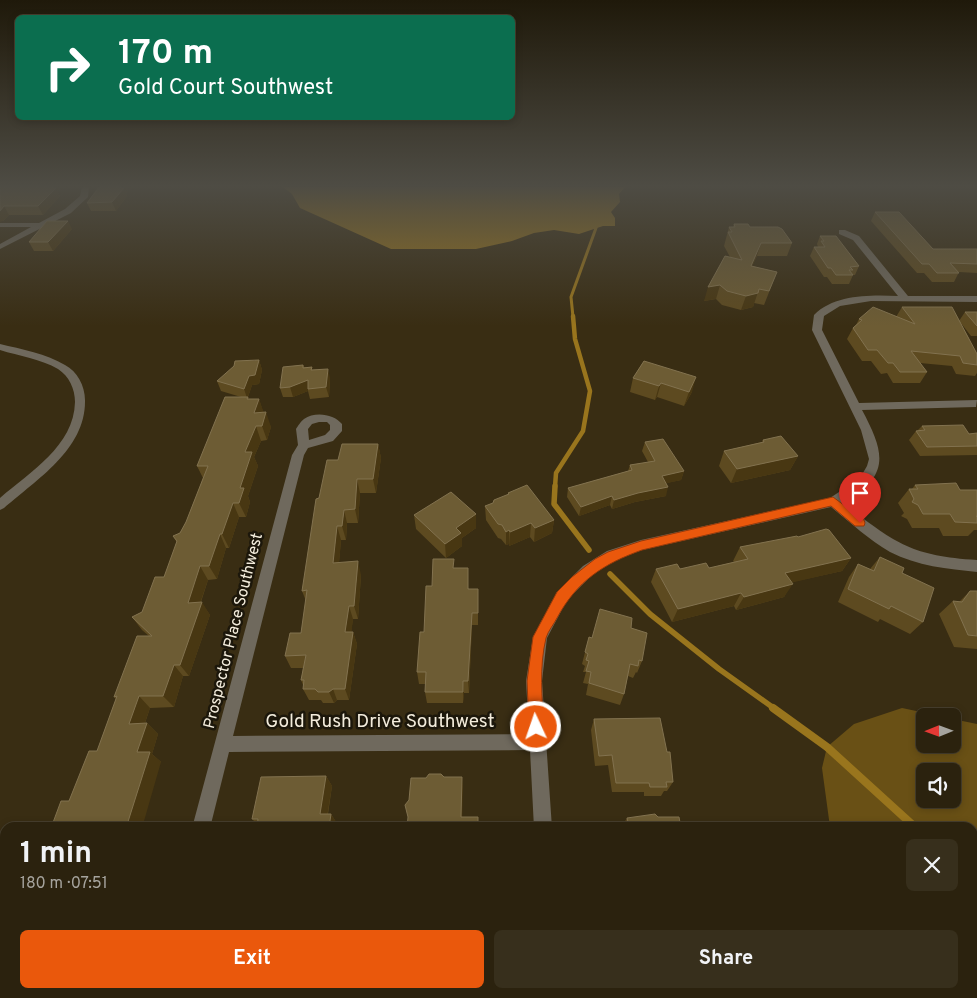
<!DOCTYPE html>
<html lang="en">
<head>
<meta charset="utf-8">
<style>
	body { margin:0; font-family:Overpass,sans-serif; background:#372f1c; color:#f1f3f6; height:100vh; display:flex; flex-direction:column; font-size:19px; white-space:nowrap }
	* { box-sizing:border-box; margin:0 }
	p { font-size:16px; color:#a6a49e }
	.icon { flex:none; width:28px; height:28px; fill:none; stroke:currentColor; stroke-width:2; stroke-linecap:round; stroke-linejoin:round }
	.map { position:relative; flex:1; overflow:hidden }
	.details { position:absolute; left:0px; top:822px; width:978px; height:176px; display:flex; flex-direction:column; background:#2b220e; border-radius:15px 15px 0 0; box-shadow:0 2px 8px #0003,0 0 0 1px #473f2e }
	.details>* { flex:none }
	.banner { position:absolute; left:15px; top:15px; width:500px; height:105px; border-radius:8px; box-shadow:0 2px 8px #0003,0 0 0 1px #473f2e; background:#0b6e4f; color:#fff; overflow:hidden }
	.needle { width:32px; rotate:269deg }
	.buttons { position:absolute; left:916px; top:708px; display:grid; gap:10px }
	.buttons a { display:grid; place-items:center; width:45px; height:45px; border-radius:8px; background:#2b220e; box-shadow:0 2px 8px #0003,0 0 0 1px #473f2e; font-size:25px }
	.pin { position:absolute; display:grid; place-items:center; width:42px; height:42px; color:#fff; margin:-51px -21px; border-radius:50% 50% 50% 0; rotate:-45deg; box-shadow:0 0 5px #0007 }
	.pin .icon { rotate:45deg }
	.me { position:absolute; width:55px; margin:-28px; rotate:357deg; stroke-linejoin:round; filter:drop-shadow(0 0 4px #0008) }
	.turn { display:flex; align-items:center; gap:18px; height:105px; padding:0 20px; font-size:22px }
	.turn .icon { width:65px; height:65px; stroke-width:2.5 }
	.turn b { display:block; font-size:35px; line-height:42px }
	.round { display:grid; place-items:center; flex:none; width:52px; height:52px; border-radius:8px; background:#372f1c }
	.head { display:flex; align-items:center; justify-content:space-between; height:85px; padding:0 20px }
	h1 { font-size:30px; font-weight:700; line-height:38px }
	.primary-button { display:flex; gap:10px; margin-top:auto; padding:10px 20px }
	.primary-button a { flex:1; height:58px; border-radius:8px; background:#ea580c; color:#fff; font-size:20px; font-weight:700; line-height:58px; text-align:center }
	.primary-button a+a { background:#372f1c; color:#f1f3f6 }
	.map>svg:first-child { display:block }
</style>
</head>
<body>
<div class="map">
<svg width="977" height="998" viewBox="0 0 977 998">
	<rect width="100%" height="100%" fill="#392d13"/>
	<path fill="#695015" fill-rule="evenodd" d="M902,708L940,716H925V744H952L953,719L977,724V998H874L873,994H972V828L830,827L822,768L827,747L854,724ZM925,771H952V799H925Z"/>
	<path fill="#99751d" d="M283,187H625L619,194L620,202L611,212L615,218V226H603L579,234L554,230L534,233L512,241L476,249H391L300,208L292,194Z"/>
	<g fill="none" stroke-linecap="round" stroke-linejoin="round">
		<path stroke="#99751d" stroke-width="3" d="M573,317L571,297L596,228L591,226"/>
		<path stroke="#99751d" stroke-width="4.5" d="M555,487L556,473L583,431L590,391L575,339L573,316"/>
		<path stroke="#99751d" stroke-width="5.5" d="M555,486L554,504L589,550
			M610,574L650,614L719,669L775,709"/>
		<path stroke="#99751d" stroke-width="8" d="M773,708L827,747L916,828
			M972,859L977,861"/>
		<path fill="#6f695d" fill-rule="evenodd" d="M82,187H89L88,197L71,213L0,249V244L31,227H0V223H39L65,209L80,196Z
			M839,230H845L859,236L908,296H977V302L871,301L840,306L824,316L822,330L859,403L977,400L976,407L862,410C885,453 891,476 843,503C894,542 910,556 977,560V572C948,569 917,566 890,552C869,540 850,522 831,507L642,550L617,559L593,574L567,600L547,638L542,681L552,828H534L530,750L229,752L210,828H192L292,455L298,445L296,429C298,426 301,421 304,419C315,411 334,414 342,424V431L333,441L308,448L304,455L233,736L529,734L526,681L533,637L557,592L583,566L607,551L641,540L830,498L860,478L867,466L869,459L861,430L812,330L814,315C835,294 871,295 898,296L853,240L839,234ZM319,422H327L330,425V430L325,435L309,440L308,429L312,424Z
			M0,344C21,349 47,354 65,365C77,371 85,386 85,400C86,449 37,479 4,508L0,510V498C30,472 74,446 75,402C75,389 69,376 58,369C41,359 19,356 0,350Z
			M535,994H555L554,998H534Z"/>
	</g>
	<path fill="#5d4a20" d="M0,187L58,193L60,196L43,215H9L3,221Z
		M99,187H132L126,193L127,196L116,211H91L87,203Z
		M875,212L933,249H977V273L959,272L954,282H932L924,273H917L871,221Z
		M734,224L750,227L792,243L787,256H757L752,266L777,272L764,305L754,303L753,307L741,310L722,305L716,299L704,301L730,257L724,246L729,227H733Z
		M72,229L53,251H34L29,242Z
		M820,236L859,266L855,275H853L849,284H832L827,277H824L810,256L814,247H818L817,244Z
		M902,307L959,321L965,312H977V336H971L960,322L977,354V373L975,376L956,374L952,366L920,363L927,372L920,383H893L887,373L881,374L871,361H862L847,339L853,328L856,325L859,319L896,317Z
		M259,360L262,370L259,384L252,385L248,397L249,399H259L263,412L271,427L267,440L261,441L254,457L258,466L248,496L250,502L246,517H239L229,548H226L217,579L208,580L201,602L210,615L189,676H183L174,707L150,708L145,723H147L158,734L152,754L161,762L69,801L97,751L116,699L114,697L149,636L142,630L132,617L142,612L164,577L177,543L173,536L180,533L186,522L203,478L197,466L241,397L221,391L217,381Z
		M644,361L692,392L684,406L657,397L655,400L630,392L633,378Z
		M303,365L304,367H312V370L330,378L329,397L310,399L308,391L293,397H283L280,388Z
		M922,426L969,434L977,433V455L920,456L909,440L916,431L918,430Z
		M763,440L798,456L790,470L731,483L719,466L724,451L762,442Z
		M645,442L684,471L681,480L666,483V496L635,502L612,509L610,505L579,516L567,497L568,488L628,471L630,465L648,462L642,451Z
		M378,444L381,458L376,493H360L358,523H347L346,540H341L339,562L361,575L358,619H353L351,632H353L357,644L349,700H337L334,703H323L321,700H309L303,689V685L301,680L303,668H291L285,656L301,633L306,601L302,591L319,498L338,460Z
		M915,485L960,490H977V530H974L968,536H943L939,528H912L907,519L901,516L904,513L898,503L909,489H912Z
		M508,493L554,520L552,533L534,542L530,537L509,546V544L506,545L501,539L498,538L486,520L485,506L493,503L508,495Z
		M476,514V528L462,538V546L446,558L416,529L414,515Z
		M798,537L851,558L842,571L792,582L784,597L736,610L734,606L672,622L651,582L656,569L709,568L734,562L733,561L740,547Z
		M880,557L902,573L923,622L910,634L880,619L878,622L838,602L849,577L858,564L870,569Z
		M454,568L469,589H478V625H472L469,693H464L463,703H427L425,692L426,684H419L417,672L432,586Z
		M970,591H977V649L954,647L939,614L953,601L959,602Z
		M631,628L642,661L637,673L636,672L633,678L628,676L624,694L620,705L586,695L588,684L583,683L586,672H583L585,666L582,664L589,637L592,638Z
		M594,719L667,752L673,782L667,791H664L661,796H644V792H612L608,765L595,766L591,730Z
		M326,776L332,786L328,814H331L336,822L335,828H257V824L252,819Z
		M658,817L681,827L623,828L622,826L627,818Z
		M633,994H698L699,998H633Z"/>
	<path fill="#483712" d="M53,187H64L58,193L60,196L43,215L38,206Z
		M121,187H132L126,193L127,196L116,211L112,202Z
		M4,206L9,215L3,221L0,222V211Z
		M68,221L72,229L53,251L48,242Z
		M761,243L757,256L746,279L751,266Z
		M720,285L716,299L704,301L708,287Z
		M759,289L753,307L741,310L746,296Z
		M259,360L262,370L259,384L252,385L248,397L253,411L252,413L244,389L249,376Z
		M328,369L330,378L329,397L326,387Z
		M696,377L692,392L684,406L689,392Z
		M308,380V391L293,397L290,387Z
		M661,383L657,397L655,400L659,386Z
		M259,399L264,413L259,427L254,413Z
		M266,412L271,427L267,440L262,426Z
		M256,426L261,441L254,457L258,466L248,496L250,502L246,517L239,503L240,488L245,452Z
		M378,444L381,458L376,493L373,479Z
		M798,456L790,470L731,483L737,469Z
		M684,471L681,480L659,485L662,476Z
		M357,479L360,493L358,523L355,509Z
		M668,487L666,496L635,502L612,509L614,500L638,493Z
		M612,496L610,505L579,516L581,507Z
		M233,503L239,517L229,548L222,534Z
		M344,510L347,523L346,540L342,526Z
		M476,514V528L462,538V546L446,558L445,544L456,528Z
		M554,520L552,533L534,542L535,528Z
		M531,523L530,537L509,546L510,532Z
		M337,526L341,540L338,576L333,563Z
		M509,530V544L506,545V532Z
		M220,534L226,548L217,579L209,566Z
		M851,558L842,571L777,586L785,573Z
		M358,561L361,575L358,619L354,606Z
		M200,566L208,580L196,615L188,603Z
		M793,584L784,597L736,610L744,597Z
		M741,593L734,606L672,622L678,609Z
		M202,602L210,615L189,676L180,665Z
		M349,606L353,619L350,645L345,632Z
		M472,613V625L469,693L468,681Z
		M353,632L357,644L349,700L345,689Z
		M174,665L183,676L174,707L163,696Z
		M463,681L464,693L463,703Z
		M333,689L337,700L334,703L329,692Z
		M139,696L150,708L141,734L129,724Z
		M147,723L158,734L152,754L161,762L142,828H126L137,752Z
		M326,776L332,786L326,823L320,814Z
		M462,777L463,787L462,826L461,817Z
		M331,814L336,822L335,828H329Z
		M58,994H77V996L71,998H45Z"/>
	<path fill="#6d5c34" stroke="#82724f" d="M0,187H53L52,188H56L38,206H4L0,211Z
		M99,187H121L120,188H124L112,202L87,203Z
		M875,212H899L933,249H977V264L950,263L959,273H937L929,264H922Z
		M47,221H68L48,242H29Z
		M734,224H748L750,227H778L782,229L792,243H761L751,266L777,272L769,291L759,289L758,293L746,296L727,291L720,285L708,287L725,256L742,260L728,232H732L729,227H735Z
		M820,236H836L859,266L850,267L853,270H849L853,275H836L831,268H828L814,247H825L821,241H824Z
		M873,307L915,324L902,307H952L977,354V365L963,363L960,356L911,351L927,372H900L893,363H888L877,350H868L853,328L862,320L859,319Z
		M965,312H977V326Z
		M259,360L255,375L249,376L244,389L217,381L234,366L235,361Z
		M644,361L696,377L689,392L661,383L659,386L633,378Z
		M303,365V368L312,367L311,370L328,369L326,387L308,389V380L290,387L280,388L283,367Z
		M225,397H248L247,399H259L254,413L266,412L262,426H256L245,452H252L240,488H244L239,503H233L222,534H220L209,566H200L188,603L202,602L180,665H174L163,696H139L129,724L147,723L137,752H150L126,828H51L61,801H69L89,751H97L117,696L114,697L137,636H152L132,617L142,612L155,577H164L177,541L173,536L180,533L186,522L208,466H197Z
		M963,425L969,434L977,433V446L927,447L916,431L925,430L922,426Z
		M781,436L798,456L737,469L724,451L764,442L763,440Z
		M663,439L684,471L662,476L668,487L638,493L614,500L612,496L581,507L568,488L632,470L630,465L655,461L645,442Z
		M342,444H378L373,479H357L355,509L344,510L342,526H337L333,563L358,561L354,606H349L345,632H353L345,689H333L329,692H318L315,689H303L304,680H301L306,655L285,656L290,633H301L307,590L302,591L316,499L319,498L327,460H338Z
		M956,483L960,490H977V516H976L977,517V523L955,522L950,514H923L918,505L912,502L914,499L909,489H918L915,485Z
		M527,485L554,520L535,528L531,523L510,532L509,530L506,532L502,525L498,524L485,506L493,503L494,500L509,494L508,493Z
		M451,492L476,514L456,528L461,533L445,544L414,515Z
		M826,529L829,530L851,558L785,573L793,584L744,597L741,593L678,609L656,569L677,564L680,569L706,563L709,568L748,559L740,547L797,536L798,537Z
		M880,557L904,568L902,573L934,588L923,622L891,606L889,609L848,589L858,564L874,571Z
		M433,559H454L453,568H468V589H478V613H472L468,681H463V692H425L426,672H417L420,632H424L426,586H432Z
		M970,591H977V636L968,635L953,601L962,602Z
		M600,609L632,618L631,628L647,633L642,661L639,660L638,666L630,664L624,694L589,683L591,672L586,671L589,661L586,660L588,654L585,652L589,637L592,638Z
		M660,718L667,752H670L673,782H666L667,787H650L649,783H616L612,755L599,756L594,719Z
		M429,774H441L444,777H462L461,817H478V828H407L408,817L405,805L409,800L411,778H426Z
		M326,776L320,814H331L329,828H257L258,819H252L261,777Z
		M655,814L658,817H679L681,828H626V826H629L627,818Z
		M5,919V994H58L45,998H0V920Z
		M639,994H698L699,998H635L640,997Z"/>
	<linearGradient id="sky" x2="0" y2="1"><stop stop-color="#1f190a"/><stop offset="0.57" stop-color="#4e4c44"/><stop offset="1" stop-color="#4e4c44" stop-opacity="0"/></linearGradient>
	<rect width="977" height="326" fill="url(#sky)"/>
	<path fill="#ea580c" stroke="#983908" d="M833,497L864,520L865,523L864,526H855L831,506L642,550C603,564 577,581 557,618C554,624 548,631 546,638C539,667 542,698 544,727L542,732L536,734L531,732L529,727L527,681L533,637L557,592L572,577L595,559L608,552L641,541Z"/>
	<g text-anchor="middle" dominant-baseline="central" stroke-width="5" stroke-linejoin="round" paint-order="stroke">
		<g font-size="16" fill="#f3ecdc" stroke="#1c170b">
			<text transform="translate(234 631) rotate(-76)">Prospector Place Southwest</text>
		</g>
		<g font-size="19" fill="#f3ecdc" stroke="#1c170b">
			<text x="380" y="722">Gold Rush Drive Southwest</text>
		</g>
	</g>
</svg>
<div class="buttons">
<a><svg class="needle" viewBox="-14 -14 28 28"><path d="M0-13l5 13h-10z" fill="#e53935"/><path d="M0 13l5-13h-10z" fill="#a6a49e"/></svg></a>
<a><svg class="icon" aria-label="sound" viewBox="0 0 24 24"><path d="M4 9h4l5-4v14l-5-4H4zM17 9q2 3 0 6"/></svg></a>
</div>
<div class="pin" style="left:860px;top:523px;background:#d93025"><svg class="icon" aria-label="arrive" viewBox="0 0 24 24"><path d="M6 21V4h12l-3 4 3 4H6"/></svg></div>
<svg class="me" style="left:536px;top:727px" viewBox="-20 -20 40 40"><circle r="17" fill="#ea580c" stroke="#fff" stroke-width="3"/><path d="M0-11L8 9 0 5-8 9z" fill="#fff"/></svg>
<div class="banner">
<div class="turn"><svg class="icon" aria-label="right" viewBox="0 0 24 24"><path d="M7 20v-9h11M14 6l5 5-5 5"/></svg><div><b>170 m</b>Gold Court Southwest</div></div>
</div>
<section class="details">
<div class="head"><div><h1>1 min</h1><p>180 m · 07:51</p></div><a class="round"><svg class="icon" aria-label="close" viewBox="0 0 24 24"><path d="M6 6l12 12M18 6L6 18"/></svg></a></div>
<div class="primary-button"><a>Exit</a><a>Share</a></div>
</section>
</div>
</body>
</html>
